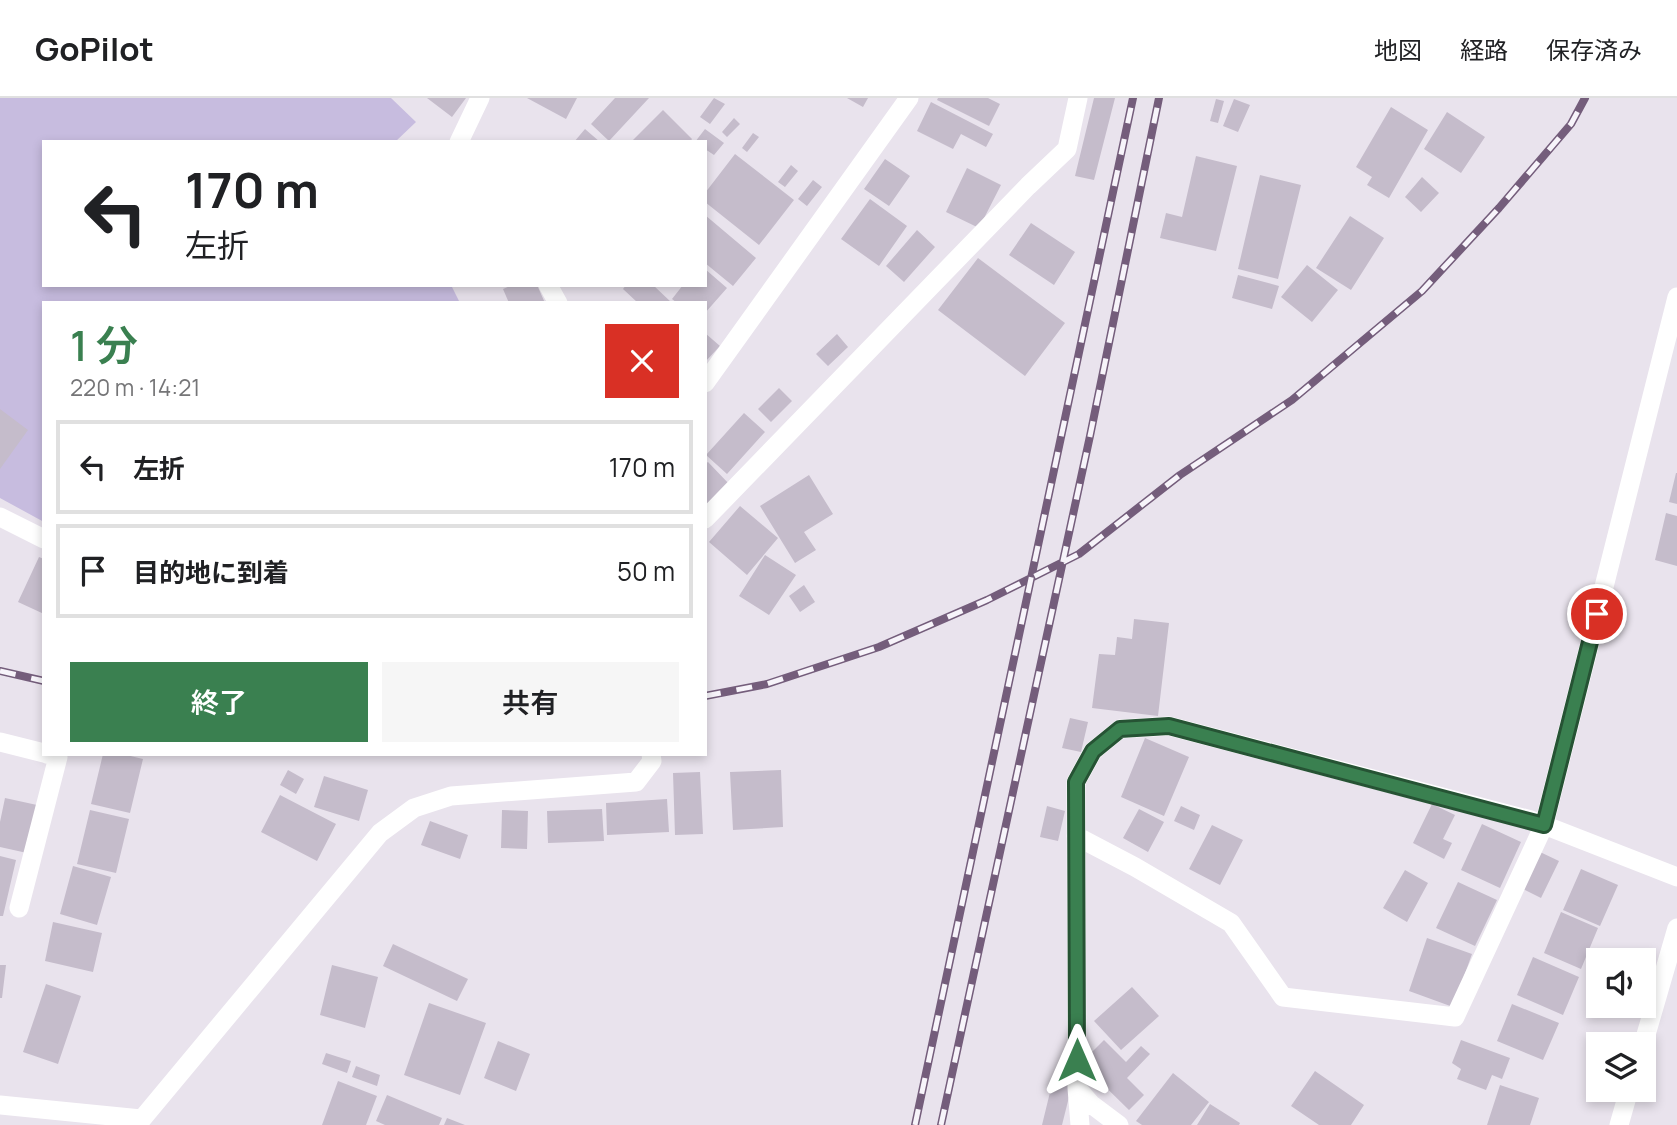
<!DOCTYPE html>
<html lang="ja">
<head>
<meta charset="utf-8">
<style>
	body { margin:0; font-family:Manrope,"Noto Sans JP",sans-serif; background:#f6f6f6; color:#202124; height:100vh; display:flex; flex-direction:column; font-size:26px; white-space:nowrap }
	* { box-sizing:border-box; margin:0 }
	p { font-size:23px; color:#757577 }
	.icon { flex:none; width:38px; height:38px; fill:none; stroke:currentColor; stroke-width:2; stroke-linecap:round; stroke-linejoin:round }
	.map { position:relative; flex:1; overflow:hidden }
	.details { position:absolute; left:42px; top:203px; width:665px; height:455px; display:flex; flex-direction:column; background:#fff; border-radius:0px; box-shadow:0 4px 10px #0003 }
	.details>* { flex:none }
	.top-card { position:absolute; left:42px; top:42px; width:665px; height:147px; border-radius:0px; box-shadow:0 4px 10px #0003; background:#fff; color:#202124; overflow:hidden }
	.controls { position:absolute; left:1586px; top:850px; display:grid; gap:14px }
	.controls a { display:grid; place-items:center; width:70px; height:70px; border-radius:0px; background:#fff; box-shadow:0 4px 10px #0003; font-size:35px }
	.pin { position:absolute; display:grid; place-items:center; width:60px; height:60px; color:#fff; margin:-30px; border:4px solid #fff; border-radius:50%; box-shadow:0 2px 7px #0007 }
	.me { position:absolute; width:77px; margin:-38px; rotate:0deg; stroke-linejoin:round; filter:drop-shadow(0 0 5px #0008) }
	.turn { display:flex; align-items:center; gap:24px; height:147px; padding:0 28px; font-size:32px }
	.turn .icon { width:91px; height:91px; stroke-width:2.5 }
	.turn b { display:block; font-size:49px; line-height:60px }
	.round { display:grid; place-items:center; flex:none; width:74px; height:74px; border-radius:0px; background:#f6f6f6 }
	.summary { display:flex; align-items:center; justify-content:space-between; height:119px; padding:0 28px }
	h1 { font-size:42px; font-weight:600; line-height:52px; color:#3a8050 }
	.button { display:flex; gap:14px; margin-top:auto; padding:14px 28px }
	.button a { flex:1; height:80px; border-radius:0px; background:#3a8050; color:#fff; font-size:28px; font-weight:600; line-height:80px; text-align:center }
	.button a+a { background:#f6f6f6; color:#202124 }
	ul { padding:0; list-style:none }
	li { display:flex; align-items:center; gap:21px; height:94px; margin:0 14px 10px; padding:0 14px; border:4px solid #e0e0e0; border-radius:0px }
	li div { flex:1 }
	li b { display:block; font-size:26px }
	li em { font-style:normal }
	header { display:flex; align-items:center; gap:42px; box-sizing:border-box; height:98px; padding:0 35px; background:#fff; border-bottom:2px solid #e0e0e0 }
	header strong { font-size:33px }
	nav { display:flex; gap:38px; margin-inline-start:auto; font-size:24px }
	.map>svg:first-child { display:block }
</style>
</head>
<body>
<header>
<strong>GoPilot</strong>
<nav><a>地図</a><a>経路</a><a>保存済み</a></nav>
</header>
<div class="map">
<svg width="1677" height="1027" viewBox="0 0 1677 1027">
	<rect width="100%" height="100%" fill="#e9e3ed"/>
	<path fill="#c7bcdf" d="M0,0H391L416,24L395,44H44V187H451L460,205H44V424L0,400Z"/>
	<path fill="#c5bccb" d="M427,0H466L452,19Z
		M527,0H577L566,21Z
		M615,0H649L609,43L591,26Z
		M714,0L725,6L710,26L700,19Z
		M847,0H868L863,9Z
		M938,0H988L1000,6L989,28L937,2Z
		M1094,0H1115L1094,82L1075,78Z
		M1216,1L1224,3L1218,25L1210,23Z
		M1234,1L1250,7L1238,34L1223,28Z
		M931,4L993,36L986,49L961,36L953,51L917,33Z
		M1391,9L1428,32L1389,100L1367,87L1372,79L1356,69Z
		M663,12L692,41L690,44H631Z
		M1447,14L1485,39L1461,75L1424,51Z
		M734,20L740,26L727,39L722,34Z
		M585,31L600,44H574Z
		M705,31L724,45L714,57L705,51V44H695Z
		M753,35L759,39L747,54L742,50Z
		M735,56L794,102L759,147L705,104V95Z
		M1196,58L1237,68L1216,153L1160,140L1166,115L1182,119Z
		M885,61L910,78L889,108L864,91Z
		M791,67L798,73L785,89L778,84Z
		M967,70L1001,87L979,130L946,114Z
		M1260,77L1301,87L1278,181L1238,171Z
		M1422,79L1439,95L1421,114L1405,99Z
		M813,82L822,89L807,108L798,101Z
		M870,101L907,128L879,168L841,141Z
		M705,117L756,160L733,188L705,165Z
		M1350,118L1384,140L1351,192L1316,170Z
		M1031,125L1075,154L1054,187L1009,157Z
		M917,132L935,149L904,184L886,168Z
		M978,160L1065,225L1025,278L938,212Z
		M1307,167L1338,192L1312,224L1281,199Z
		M705,171L727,190L705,215V205H677L672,201L683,187H705Z
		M1238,177L1279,188L1272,211L1232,200Z
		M512,187H537L545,205H509L503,191Z
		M626,187H653L672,205H638L623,191Z
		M705,235L720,248L705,264Z
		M837,236L848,249L828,268L816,256Z
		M779,290L792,303L771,324L758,311Z
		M0,311L28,332L0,371Z
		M744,315L765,334L727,376L706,357Z
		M708,364L731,388L705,413V366Z
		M1676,375H1677V406L1669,404Z
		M809,377L833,416L804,434L816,452L795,465L760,408Z
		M740,408L778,440L747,477L709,444Z
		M1666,415L1677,418V468L1655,462Z
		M765,457L796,477L769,517L739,498Z
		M39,459L44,461V516L18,504Z
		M804,487L815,504L800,514L789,498Z
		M1134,521L1169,525L1158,618L1092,610L1099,556L1115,557L1117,539L1132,541Z
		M1070,620L1088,624L1081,654L1062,650Z
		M1145,640L1189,659L1164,718L1121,699Z
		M103,656H122L143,661L130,715L91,706Z
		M288,672L304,681L296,696L280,687Z
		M781,672L783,729L733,732L730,674Z
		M700,674L703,736L675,737L673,675Z
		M324,678L368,692L359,723L314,709Z
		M280,697L336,726L317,763L261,734Z
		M5,700L37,707L27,755L0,749V724Z
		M667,701L669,734L607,737L606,705Z
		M1432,706L1455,717L1443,741L1452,745L1444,761L1413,745Z
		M1047,708L1065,713L1058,743L1040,739Z
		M1181,708L1200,717L1194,732L1174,723Z
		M602,711L604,743L548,745L547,713Z
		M1139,711L1164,724L1148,754L1123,740Z
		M90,712L129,721L116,775L77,766Z
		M502,712L528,713L527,751L501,750Z
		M430,723L468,737L460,761L421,747Z
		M1482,726L1521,744L1500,790L1461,772Z
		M1212,727L1243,742L1220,787L1189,771Z
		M1540,754L1559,763L1541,800L1523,791Z
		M0,758L16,762L3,818H0Z
		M73,768L111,779L97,827L60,816Z
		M1581,771L1618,787L1600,828L1563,812Z
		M1405,772L1428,785L1407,824L1383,810Z
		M1458,784L1497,802L1475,848L1436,830Z
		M1561,814L1598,830L1581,871L1544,855Z
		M53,824L102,835L93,874L45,863Z
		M1427,840L1472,856L1453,909L1409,893Z
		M393,846L468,881L457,903L383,868Z
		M1533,859L1579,879L1563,917L1517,897Z
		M0,867H6L2,900H0Z
		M332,867L378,879L365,930L320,917Z
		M46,886L81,898L58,966L23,954Z
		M1132,889L1159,918L1121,952L1094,923Z
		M429,905L486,925L460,997L404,977Z
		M1512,906L1559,925L1543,962L1497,943Z
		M1104,942L1126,964L1141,948L1150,956L1127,980L1144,997L1129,1012L1081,965Z
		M1461,942L1510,960L1502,981L1492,977L1486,992L1457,981L1461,971L1452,965Z
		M498,943L530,956L516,993L484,980Z
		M326,955L351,963L347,975L322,966Z
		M356,968L380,977L377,988L352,979Z
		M1315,973L1364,1007L1351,1027H1319L1291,1008Z
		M1173,975L1209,1004L1191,1027H1142L1136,1023Z
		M1053,982L1072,987L1062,1027H1042Z
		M338,983L377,998L366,1027H322Z
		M1500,987L1539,1000L1530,1027H1487Z
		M387,997L442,1020L439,1027H385L376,1023Z
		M1210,1006L1240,1025L1239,1027H1197Z
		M447,1020L465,1027H444Z"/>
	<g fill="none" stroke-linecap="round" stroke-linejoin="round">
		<path stroke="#fff" stroke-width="19" d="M459,44L480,0
			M548,187L558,205
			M705,285L909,0
			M0,419L44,441
			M705,421L1028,88L1067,51L1078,0
			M0,644L44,655
			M1076,738L1135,769L1231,825L1283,899L1455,919L1544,727L1677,199
			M19,810L58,659L47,656
			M1643,947L1677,830
			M1077,990L1091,1006L1119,1027
			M0,1007L141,1021
			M137,1027L380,735L414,710L451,698L636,684L652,663L651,656
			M1080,1027L1077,990L1076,684L1093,653L1120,631L1169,628L1531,722L1677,779
			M1619,1027L1629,992"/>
		<defs>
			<path id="rail" d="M0,573L44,583
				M705,598L767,586L879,549L987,502L1079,456L1180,377L1292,302L1422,193L1499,110L1571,26L1585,0
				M915,1027L1133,0
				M941,1027L1090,338L1159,0"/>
		</defs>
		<use href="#rail" stroke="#745d7b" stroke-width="8"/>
		<use href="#rail" stroke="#f7f4fa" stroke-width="5" stroke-dasharray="16" stroke-linecap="butt"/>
	</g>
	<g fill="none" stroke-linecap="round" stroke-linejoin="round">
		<defs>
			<path id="route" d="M1077,962L1076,684L1093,653L1120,631L1169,628L1544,727L1597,516"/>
		</defs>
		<use href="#route" stroke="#265334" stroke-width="18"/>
		<use href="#route" stroke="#3a8050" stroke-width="12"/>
	</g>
</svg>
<div class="controls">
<a><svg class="icon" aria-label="sound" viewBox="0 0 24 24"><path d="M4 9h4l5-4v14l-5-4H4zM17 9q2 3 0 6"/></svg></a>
<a><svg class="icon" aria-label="layers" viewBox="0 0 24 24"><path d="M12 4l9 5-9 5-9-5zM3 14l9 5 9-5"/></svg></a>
</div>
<div class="pin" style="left:1597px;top:516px;background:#d93025"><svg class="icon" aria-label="arrive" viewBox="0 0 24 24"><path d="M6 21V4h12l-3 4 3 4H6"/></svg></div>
<svg class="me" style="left:1077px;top:962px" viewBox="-20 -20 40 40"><path d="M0-17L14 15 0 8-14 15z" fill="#3a8050" stroke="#fff" stroke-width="4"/></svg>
<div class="top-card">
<div class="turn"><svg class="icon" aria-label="left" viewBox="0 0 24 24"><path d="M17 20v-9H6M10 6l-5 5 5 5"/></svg><div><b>170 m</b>左折</div></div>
</div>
<section class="details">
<div class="summary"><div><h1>1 分</h1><p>220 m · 14:21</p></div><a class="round" style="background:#d93025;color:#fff"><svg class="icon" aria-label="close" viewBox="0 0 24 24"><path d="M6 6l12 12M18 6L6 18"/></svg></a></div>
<ul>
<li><svg class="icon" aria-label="left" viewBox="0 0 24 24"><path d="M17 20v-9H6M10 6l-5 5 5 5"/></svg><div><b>左折</b></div><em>170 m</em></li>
<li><svg class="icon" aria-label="arrive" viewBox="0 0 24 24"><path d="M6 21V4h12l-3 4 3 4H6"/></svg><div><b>目的地に到着</b></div><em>50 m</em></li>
</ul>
<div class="button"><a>終了</a><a>共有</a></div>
</section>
</div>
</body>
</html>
